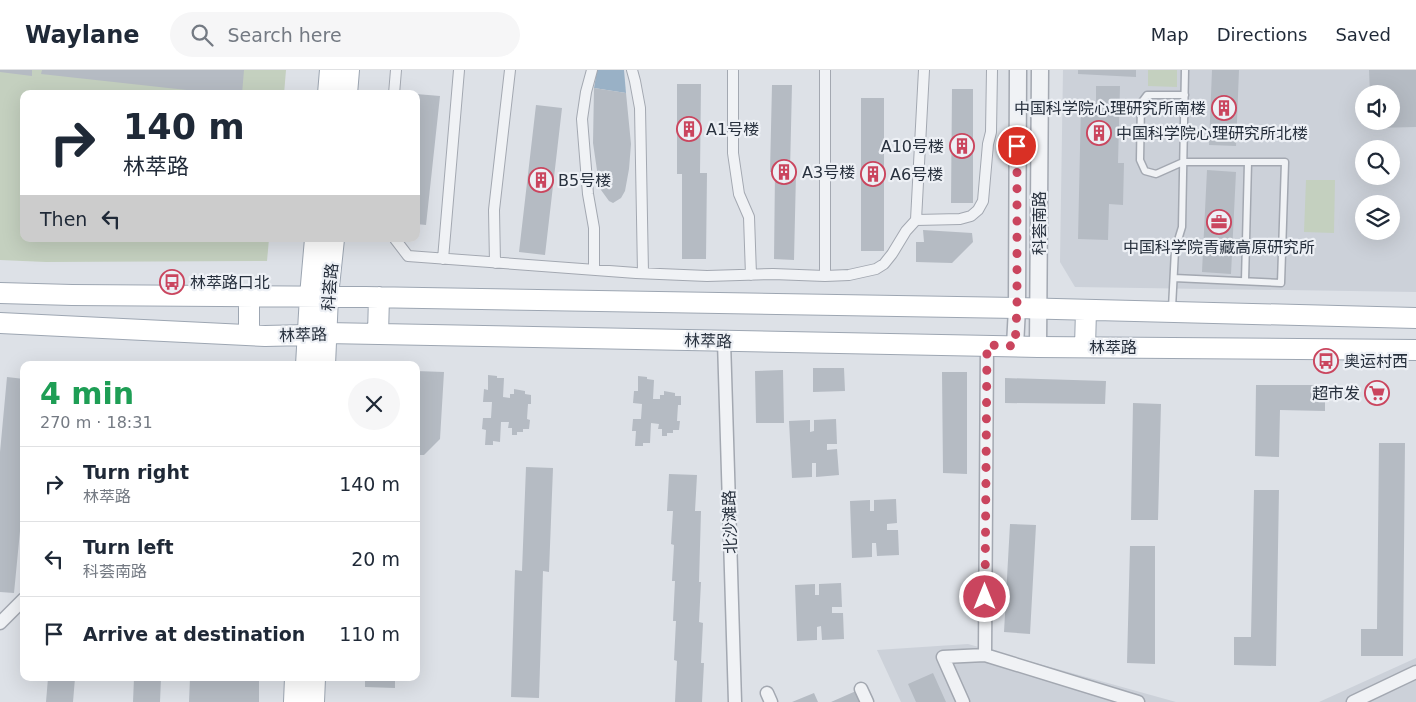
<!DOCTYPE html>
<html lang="en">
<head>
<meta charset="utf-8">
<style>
	body { margin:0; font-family:"DejaVu Sans","Noto Sans SC",sans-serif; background:#f6f6f7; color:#1f2937; height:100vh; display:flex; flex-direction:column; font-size:19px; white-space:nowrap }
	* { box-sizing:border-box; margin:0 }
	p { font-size:16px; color:#747a83 }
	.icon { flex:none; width:28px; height:28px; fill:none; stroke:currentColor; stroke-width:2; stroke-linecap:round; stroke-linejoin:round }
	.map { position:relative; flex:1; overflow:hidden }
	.sheet { position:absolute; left:20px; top:291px; width:400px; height:320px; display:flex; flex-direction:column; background:#fff; border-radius:10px; box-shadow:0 5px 20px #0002 }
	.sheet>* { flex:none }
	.top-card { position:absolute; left:20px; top:20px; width:400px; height:152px; border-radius:10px; box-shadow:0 5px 20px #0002; background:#fff; color:#1f2937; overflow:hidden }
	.fabs { position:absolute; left:1355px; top:15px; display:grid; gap:10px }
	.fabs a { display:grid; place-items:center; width:45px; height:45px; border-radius:50%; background:#fff; box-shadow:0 5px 20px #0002; font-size:25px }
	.pin { position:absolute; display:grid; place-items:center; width:42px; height:42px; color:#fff; margin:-21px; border:2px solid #fff; border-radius:50%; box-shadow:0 1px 5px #0007 }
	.me { position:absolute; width:55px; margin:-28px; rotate:0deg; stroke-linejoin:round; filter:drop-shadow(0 0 4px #0008) }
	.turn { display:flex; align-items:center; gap:18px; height:105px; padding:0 20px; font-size:22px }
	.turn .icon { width:65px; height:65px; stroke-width:2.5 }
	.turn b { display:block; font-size:35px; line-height:42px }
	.then { display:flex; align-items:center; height:48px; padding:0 20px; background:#0003; gap:10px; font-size:19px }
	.round { display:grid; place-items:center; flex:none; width:52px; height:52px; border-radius:26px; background:#f6f6f7 }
	.overview { display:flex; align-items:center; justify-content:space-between; height:85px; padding:0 20px }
	h1 { font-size:30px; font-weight:800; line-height:38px; color:#1e9e55 }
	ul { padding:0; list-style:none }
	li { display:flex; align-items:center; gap:15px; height:75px; padding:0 20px; border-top:1px solid #e0e1e3 }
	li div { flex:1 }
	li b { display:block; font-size:19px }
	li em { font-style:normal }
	header { display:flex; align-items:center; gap:30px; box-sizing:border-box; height:70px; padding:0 25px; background:#fff; border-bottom:1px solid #e0e1e3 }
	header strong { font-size:24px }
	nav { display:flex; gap:28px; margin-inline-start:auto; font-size:18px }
	.search { width:350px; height:45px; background:#f6f6f7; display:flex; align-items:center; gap:12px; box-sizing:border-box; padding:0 18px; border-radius:28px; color:#747a83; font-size:19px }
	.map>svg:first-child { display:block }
</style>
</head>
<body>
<header>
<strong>Waylane</strong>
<div class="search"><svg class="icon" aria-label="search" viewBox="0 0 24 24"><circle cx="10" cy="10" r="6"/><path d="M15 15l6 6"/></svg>Search here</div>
<nav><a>Map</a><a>Directions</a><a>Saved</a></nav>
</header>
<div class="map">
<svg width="1416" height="632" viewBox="0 0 1416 632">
	<rect width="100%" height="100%" fill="#dde1e7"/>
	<path fill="#ccd1d9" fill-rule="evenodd" d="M1063,0H1416V222L1075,217L1060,192ZM1364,24H1391V51H1364ZM1364,79H1391V106H1364ZM1364,134H1391V161H1364Z
		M968,574L1176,632H901L877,580Z
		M1416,588V632H1319Z"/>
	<path fill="#c4d0bf" d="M0,0H286L284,24H24V169H269L267,191L46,192L0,190Z
		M1148,0H1177V17L1148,16Z
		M1306,110H1335L1334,163L1304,162Z"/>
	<path fill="#99b1c6" d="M597,0H624L626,23L594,18Z"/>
	<path fill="#b5bbc3" d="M0,0H32V6L0,2Z
		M42,0H244L242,24H223L41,4Z
		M1078,0H1136V7L1078,4Z
		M1212,0H1239L1236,76L1209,75Z
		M1369,0H1416V57L1374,58V51H1391V24H1370Z
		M677,14H701L700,103H707L706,189H682V104H677Z
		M772,15H792L790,101L796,103L794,190L774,189L775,102H770Z
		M1096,16H1120L1118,93H1124L1123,135L1109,134L1108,170L1078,169L1081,33H1096Z
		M594,18L626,23L631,74L629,99L625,121L621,128L613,133L609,131L601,120L598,107L593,73Z
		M952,19H973V133H951Z
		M416,24L440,26L426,155L416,154Z
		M861,28H884V181H861Z
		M536,35L562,38L545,185L519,182Z
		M1207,100L1236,102L1231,204L1202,202Z
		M923,160L972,163L973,172L952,193L916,192V172H924Z
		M102,292L129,293L128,295H101Z
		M813,298H844L845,321L813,322Z
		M783,300L784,353H756L755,301Z
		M416,301L444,302L440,369L424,385H416Z
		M942,302H967V404L943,403Z
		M488,305L497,306V308H504L503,327L510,328V324H514V319L525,321V324L531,325V334H528L527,349L530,350L529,359H523V362H517V365H512V358H508L509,352H501L500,372L493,371V375H485L486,360L482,359L483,348H491L492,332H483L484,319L488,320Z
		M638,306L647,307V309L654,310L653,329H660V325H664V321L675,323V326H681V335H678L677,351H680L679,360H673V363H667V366H662V359H658L659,354L651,353L650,373H643V376H635L636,361H632L633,349H641L642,334L633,333L634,321H638Z
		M7,307L24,309V420L14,523L0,522V382Z
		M1005,308L1106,311L1105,334L1005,333Z
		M1256,315H1325V341L1280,340L1279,387L1255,386Z
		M1133,333L1161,334L1158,450H1131Z
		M836,349L837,374H827V380L837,379L839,405L816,407V393H812V407L792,408L789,351L810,350V362L814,361V350Z
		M1379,373H1405L1403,586H1361V559H1377Z
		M526,397L553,398L549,502L543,501L539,628L511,627L515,500L522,501Z
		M669,404L697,405L695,441H701L699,512H701L699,552L703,553L701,593H704L702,632H675L677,591L674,590L676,551H673L675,511H672L674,475L671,474L673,441H667Z
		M1254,420H1279L1276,596L1234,595V567H1251Z
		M896,429L897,453L887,454V460H898L899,485L877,486L876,473H872V487L852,488L850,431L870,430V441H874V430Z
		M1010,454L1036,455L1030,564L1004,562Z
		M1130,476H1155V594L1127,593Z
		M841,513L842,537H832V543H843L844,569L822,570L821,556L817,557V570L797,571L795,515L815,514V525H819V514Z
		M933,603L946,632H916L908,614Z
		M48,608H75L73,632H46Z
		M134,608H161L160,632H133Z
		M190,608H259V632H189Z
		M365,608H395V618L365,617Z
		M856,621L861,632H831Z
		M814,623L818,632H792Z"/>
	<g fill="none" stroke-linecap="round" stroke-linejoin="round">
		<defs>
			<path id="service" d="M1174,208L1281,213L1285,92H1183L1156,104L1145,101L1140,90L1141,33L1147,25H1185
				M1245,211L1248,92
				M1172,238L1175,180L1182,157L1185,0"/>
			<path id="pedestrian" d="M592,0L586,22L582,49L588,124L594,158V200
				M632,0L635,11L640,38L643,203
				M733,0V83L739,124L749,147L751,205
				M394,24L396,0
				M916,150L924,0
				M395,169L408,186L636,203L707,206L773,204L825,206L849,205L876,199L884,194L892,184L906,161L916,150L960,149L971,146L978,140L983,131L988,74L991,62L992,0
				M443,189L459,0
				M495,193L494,140L510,0
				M825,206V0"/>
			<path id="minor" d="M724,271L735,632
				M0,553L24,529
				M985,585L987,275
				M861,619L867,632
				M767,623L771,632
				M963,632L943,587L985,585L1138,632
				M1353,632L1416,602"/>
			<path id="tertiary" d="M1015,276L1017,238L1018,0
				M1038,277L1040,0"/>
			<path id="primary" d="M328,24L330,0
				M347,24L349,0
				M0,223L72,225L365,227L1017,238L1416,248
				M0,253L265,266L308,265L326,263L1038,277L1416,280
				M378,264L379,227
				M249,265V226
				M1085,277L1086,240
				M306,295L310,226L315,169
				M325,295L328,226L334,169
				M294,632L295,608
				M314,632L315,608"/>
		</defs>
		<use href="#service" stroke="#a3a8b1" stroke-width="9"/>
		<use href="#pedestrian" stroke="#a3a8b1" stroke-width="12"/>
		<use href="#minor" stroke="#a3a8b1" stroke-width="15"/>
		<use href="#tertiary" stroke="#a3a8b1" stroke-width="19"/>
		<use href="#primary" stroke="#9da6b2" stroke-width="22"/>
		<use href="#service" stroke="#f0f2f5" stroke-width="6"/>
		<use href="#pedestrian" stroke="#f0f2f5" stroke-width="10"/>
		<use href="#minor" stroke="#f0f2f5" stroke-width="12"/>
		<use href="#tertiary" stroke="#f0f2f5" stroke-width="16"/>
		<use href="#primary" stroke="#fff" stroke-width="20"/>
	</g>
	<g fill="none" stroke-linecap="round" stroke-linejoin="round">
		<path stroke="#ca455e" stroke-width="9" stroke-dasharray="0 16.2" d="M985,527L987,275L1015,276L1017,238V76"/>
	</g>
	<defs>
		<symbol id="building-ring" viewBox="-11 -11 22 22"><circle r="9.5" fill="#edf0f5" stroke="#ca455e" stroke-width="1.5"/><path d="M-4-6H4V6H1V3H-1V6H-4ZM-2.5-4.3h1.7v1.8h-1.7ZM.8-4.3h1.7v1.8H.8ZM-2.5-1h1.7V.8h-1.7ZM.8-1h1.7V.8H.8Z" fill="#ca455e"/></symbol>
		<symbol id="office-ring" viewBox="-11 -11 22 22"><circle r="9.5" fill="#edf0f5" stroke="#ca455e" stroke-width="1.5"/><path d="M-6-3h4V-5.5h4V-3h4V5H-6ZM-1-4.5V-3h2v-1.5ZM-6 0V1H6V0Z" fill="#ca455e"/></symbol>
		<symbol id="bus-ring" viewBox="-11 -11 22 22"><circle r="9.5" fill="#edf0f5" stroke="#ca455e" stroke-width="1.5"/><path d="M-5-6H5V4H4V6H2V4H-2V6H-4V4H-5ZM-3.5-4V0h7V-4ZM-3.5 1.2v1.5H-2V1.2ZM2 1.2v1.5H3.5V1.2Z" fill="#ca455e"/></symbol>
		<symbol id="supermarket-ring" viewBox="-11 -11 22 22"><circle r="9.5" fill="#edf0f5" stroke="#ca455e" stroke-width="1.5"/><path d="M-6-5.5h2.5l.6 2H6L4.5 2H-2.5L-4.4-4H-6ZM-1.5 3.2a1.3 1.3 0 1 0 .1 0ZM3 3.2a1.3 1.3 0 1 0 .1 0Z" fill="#ca455e"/></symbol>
	</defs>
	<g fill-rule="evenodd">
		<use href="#building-ring" x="1210" y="24" width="28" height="28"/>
		<use href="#building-ring" x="675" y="45" width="28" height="28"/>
		<use href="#building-ring" x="1085" y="49" width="28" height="28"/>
		<use href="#building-ring" x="948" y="62" width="28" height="28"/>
		<use href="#building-ring" x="770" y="88" width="28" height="28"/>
		<use href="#building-ring" x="859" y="90" width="28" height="28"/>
		<use href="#building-ring" x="527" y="96" width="28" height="28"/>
		<use href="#office-ring" x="1205" y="138" width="28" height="28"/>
		<use href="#bus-ring" x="158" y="198" width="28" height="28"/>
		<use href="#bus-ring" x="1312" y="277" width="28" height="28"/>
		<use href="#supermarket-ring" x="1363" y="309" width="28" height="28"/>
	</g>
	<g text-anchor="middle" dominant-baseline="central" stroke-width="4.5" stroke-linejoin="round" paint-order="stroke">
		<g font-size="16" fill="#27303d" stroke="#edf0f5" text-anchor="start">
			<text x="1206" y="38" text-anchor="end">中国科学院心理研究所南楼</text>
			<text x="706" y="59">A1号楼</text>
			<text x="1116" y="63">中国科学院心理研究所北楼</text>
			<text x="944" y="76" text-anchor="end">A10号楼</text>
			<text x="802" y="102">A3号楼</text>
			<text x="890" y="104">A6号楼</text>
			<text x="558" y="110">B5号楼</text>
			<text x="1219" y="177" text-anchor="middle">中国科学院青藏高原研究所</text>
			<text x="190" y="212">林萃路口北</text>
			<text x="1344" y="291">奥运村西</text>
			<text x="1360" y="323" text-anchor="end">超市发</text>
		</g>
		<g font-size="16" fill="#27303d" stroke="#edf0f5">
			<text transform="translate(1039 153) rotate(-90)">科荟南路</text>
			<text transform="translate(330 217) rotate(-85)">科荟路</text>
			<text transform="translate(303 265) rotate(-2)">林萃路</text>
			<text transform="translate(708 271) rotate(1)">林萃路</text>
			<text x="1113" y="277">林萃路</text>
			<text transform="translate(730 452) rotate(-92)">北沙滩路</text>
		</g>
	</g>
</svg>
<div class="fabs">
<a><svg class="icon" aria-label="sound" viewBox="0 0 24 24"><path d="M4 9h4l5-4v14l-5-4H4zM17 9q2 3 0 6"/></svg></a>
<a><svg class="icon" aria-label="search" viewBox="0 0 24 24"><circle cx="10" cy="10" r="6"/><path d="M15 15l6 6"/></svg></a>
<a><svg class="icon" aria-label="layers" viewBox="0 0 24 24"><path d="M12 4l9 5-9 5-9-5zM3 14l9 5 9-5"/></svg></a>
</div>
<div class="pin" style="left:1017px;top:76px;background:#d93025"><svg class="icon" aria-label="arrive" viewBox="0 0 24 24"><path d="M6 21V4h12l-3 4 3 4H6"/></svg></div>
<svg class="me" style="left:985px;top:527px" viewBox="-20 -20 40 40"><circle r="17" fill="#ca455e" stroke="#fff" stroke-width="3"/><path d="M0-11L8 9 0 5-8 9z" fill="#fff"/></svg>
<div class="top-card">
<div class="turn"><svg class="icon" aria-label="right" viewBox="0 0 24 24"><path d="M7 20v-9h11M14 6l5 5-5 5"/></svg><div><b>140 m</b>林萃路</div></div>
<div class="then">Then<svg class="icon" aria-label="left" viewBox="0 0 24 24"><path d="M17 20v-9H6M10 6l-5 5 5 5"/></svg></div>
</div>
<section class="sheet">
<div class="overview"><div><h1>4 min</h1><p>270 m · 18:31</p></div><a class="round"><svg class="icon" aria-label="close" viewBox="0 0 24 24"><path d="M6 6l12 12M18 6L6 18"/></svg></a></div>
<ul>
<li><svg class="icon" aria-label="right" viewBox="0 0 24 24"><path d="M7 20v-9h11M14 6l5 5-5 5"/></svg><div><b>Turn right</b><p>林萃路</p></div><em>140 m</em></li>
<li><svg class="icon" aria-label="left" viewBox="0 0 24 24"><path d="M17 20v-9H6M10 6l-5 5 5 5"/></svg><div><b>Turn left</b><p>科荟南路</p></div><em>20 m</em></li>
<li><svg class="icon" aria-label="arrive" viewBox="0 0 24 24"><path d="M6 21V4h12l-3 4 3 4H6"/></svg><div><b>Arrive at destination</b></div><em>110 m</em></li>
</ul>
</section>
</div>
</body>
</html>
